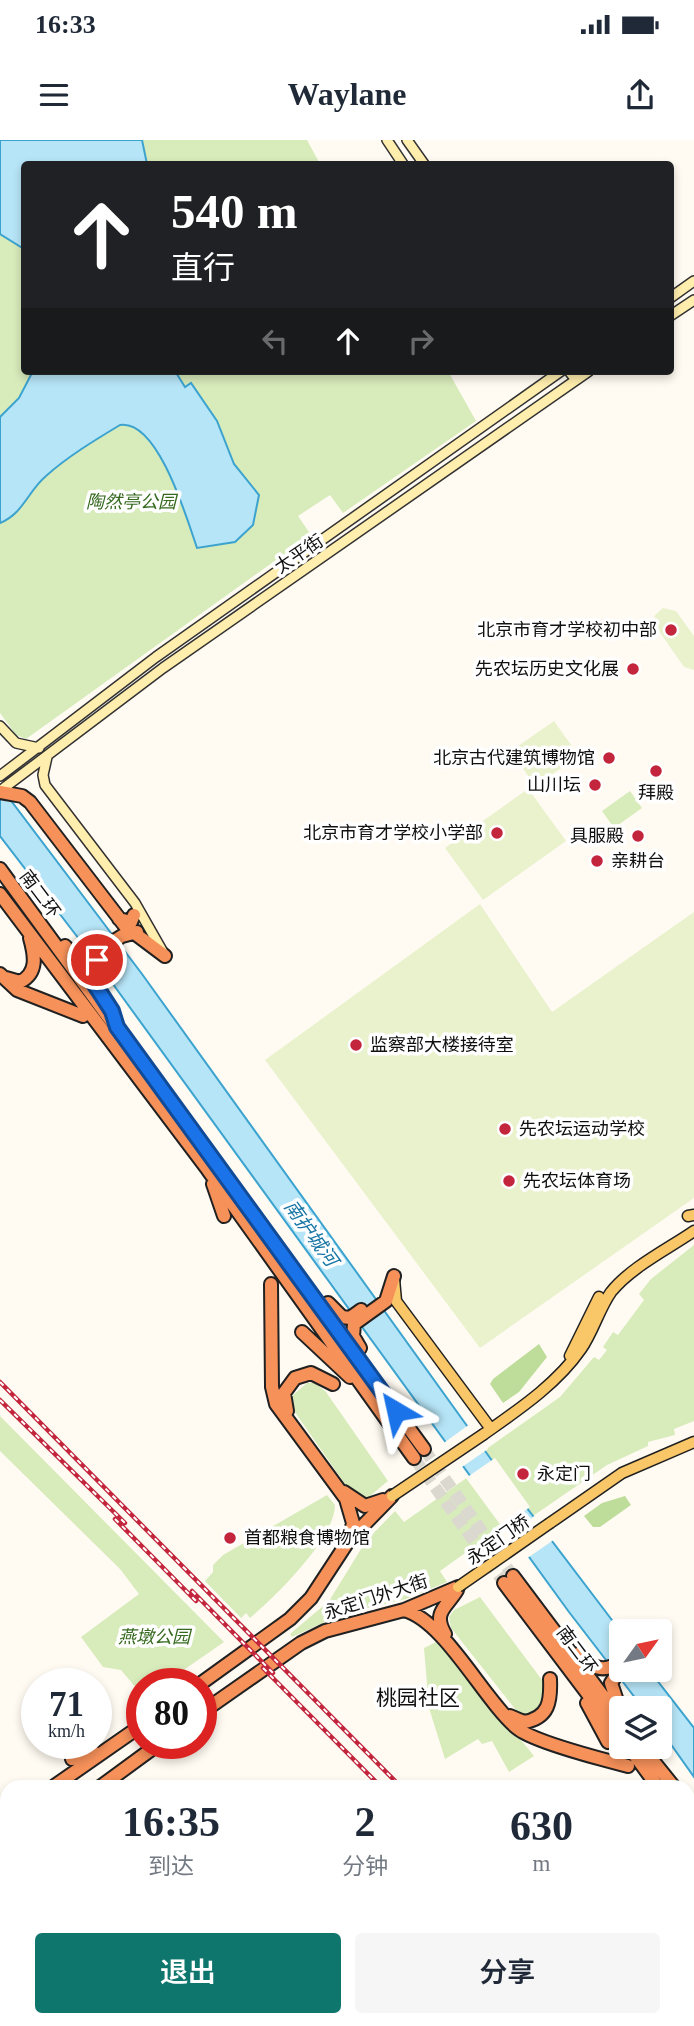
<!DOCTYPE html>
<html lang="zh">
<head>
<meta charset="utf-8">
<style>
	body { margin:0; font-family:"Times New Roman","Noto Sans SC",serif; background:#f6f6f7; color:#1f2937; height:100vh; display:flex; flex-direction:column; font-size:26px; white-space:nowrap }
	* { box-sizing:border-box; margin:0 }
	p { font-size:23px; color:#747a83 }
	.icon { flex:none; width:38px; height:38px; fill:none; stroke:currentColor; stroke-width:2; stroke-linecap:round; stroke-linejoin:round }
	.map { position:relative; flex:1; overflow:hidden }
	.drawer { position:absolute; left:0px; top:1640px; width:695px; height:247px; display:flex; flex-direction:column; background:#fff; border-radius:21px 21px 0 0; box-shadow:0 4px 10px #0003 }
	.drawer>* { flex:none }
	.guide { position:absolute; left:21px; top:21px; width:653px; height:214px; border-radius:7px; box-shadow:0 4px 10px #0003; background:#202124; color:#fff; overflow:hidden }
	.needle { width:46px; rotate:57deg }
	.fabs { position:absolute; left:609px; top:1479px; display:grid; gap:14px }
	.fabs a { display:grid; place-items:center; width:63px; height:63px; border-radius:7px; background:#fff; box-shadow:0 4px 10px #0003; font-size:35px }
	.speed { position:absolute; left:21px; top:1528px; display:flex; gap:14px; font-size:35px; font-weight:700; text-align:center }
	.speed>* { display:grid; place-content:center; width:91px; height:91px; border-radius:50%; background:#fff; box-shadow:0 4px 10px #0003; line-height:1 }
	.speed small { font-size:18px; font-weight:400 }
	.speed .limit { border:10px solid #d22; background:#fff; color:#111 }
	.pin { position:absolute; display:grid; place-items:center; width:60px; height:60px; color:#fff; margin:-30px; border:4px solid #fff; border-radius:50%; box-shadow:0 2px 7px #0007 }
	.me { position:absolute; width:77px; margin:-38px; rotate:324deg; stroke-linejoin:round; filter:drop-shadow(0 0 5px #0008) }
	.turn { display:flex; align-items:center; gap:24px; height:147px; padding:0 35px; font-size:32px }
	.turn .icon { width:91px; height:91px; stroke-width:2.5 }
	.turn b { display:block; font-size:49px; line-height:60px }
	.lanes { display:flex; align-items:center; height:66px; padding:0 35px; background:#0003; justify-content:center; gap:35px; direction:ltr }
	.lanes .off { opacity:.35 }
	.eta { display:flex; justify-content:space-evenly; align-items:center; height:119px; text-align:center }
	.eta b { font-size:42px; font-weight:600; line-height:49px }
	.cta { display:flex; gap:14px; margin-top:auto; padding:14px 35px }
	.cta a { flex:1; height:80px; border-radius:7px; background:#0f766e; color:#fff; font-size:28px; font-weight:600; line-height:80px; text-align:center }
	.cta a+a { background:#f6f6f7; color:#1f2937 }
	.status { display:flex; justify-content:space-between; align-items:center; height:49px; padding:0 35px; background:#fff; direction:ltr }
	.status svg { height:19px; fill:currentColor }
	header { display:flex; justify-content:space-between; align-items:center; height:91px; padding:0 35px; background:#fff; font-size:32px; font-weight:600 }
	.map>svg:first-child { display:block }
</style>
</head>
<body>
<div class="status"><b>16:33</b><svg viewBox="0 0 49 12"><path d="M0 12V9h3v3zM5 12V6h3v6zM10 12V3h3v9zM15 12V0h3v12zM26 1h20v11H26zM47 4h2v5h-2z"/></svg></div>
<header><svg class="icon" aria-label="menu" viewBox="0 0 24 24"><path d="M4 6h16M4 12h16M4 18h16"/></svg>Waylane<svg class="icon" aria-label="share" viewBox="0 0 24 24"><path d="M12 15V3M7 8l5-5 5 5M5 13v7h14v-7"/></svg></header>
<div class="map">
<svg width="694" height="1886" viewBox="0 0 694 1886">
	<rect width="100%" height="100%" fill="#fffbf2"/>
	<path fill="#d8ebbb" d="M0,0H307L320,24H24V231H448L476,281L343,373L330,355L298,376L311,395L26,599L16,595L0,573Z
		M630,651L642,668L614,688L602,671Z
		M694,1105V1281L674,1289L675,1295L648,1302V1306L607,1325L533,1376L527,1369L440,1431L447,1442L406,1459L343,1474L292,1497L290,1494L329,1461L366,1401L395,1371L404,1382L492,1320L485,1310L560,1257L594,1217L599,1220L607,1210L603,1207L613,1192L618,1195L644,1160L639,1154L651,1139Z
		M307,1243H315L326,1252L388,1341L365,1360L354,1357L292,1268V1256Z
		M0,1276L224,1502L165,1543L142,1544V1555L121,1530L103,1527L81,1497L139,1454L120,1429L0,1311Z
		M327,1355L335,1365C335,1398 276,1456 250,1478L246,1473L241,1478L205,1441L213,1432V1425L223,1415Z
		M480,1457L545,1544C550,1565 540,1575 519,1574L451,1488L449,1477L454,1470Z
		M440,1500L534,1616L509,1632L492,1601L482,1604L478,1599L445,1619L429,1568L424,1508Z"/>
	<path fill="#bedc9a" d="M539,1204L547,1217L519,1252L503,1263L490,1244L493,1239Z
		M625,1356L631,1365L600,1387H593L584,1376L602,1363Z"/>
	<path fill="#e9f2cd" d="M663,468L676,471L694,496V530L684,527L654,484L655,475Z
		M554,581L579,616L535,646L511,611Z
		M525,651L532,654L566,701L483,760L445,708Z
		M480,764L552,872L694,772V1058L480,1208L265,920Z"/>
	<path fill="#b6e5f7" stroke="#3ca3cf" stroke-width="2" d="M0,0H142L147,24H24V109L0,94Z
		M33,231H175L185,247L191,243L217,281L234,324L259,355L253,385L235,402L197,408C187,379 158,279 120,285C95,300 67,317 46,336C28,351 23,374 0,383V277L19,258Z
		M0,646L142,834L511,1347L621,1492V1530H649L694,1588V1637L660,1589V1568H643L569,1472L102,829L0,696Z"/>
	<path fill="#fffbf2" d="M470,1284L488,1309L459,1329L441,1305Z
		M495,1318L530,1367L502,1387L466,1338Z
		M536,1375L555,1399L526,1419L507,1394Z"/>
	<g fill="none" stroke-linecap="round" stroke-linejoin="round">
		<path stroke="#dbd8d0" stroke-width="12" stroke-dasharray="12 6" stroke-linecap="butt" d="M424,1309L513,1436
			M414,1318L504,1443"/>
		<defs>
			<path id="secondary" d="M387,0L403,24
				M407,0L424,24
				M670,158L694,141
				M670,176L694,160
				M569,231L576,240
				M0,586L16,603L39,608
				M47,617L43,635L45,645L135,763L164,814
				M0,636L156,517L561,231
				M0,651L163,528L589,231"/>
			<path id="primary" d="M688,1076L694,1075
				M394,1139L396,1161L491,1289
				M570,1216L599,1157
				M484,1294C518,1270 557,1244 581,1209C593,1192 599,1169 611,1152C631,1127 668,1109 694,1091
				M550,1383L622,1333L694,1302"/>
			<path id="highway" d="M0,652L22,656L30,662L125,786L165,816
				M0,729L424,1309
				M0,754L208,1030L414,1318
				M119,779L131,782L134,775
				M65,806L73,815L87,818L122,796L137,792
				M0,834L17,850L83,876
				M6,838L20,842C38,833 35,816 30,798
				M97,849L90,837L93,826L104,814
				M213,1044L224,1076
				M271,1144L272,1247L276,1264L346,1359L353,1383L349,1400
				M328,1163L342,1177L350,1178L361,1170
				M302,1192L350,1237
				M360,1208L353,1196L354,1184L386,1161L394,1136
				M287,1271L284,1253L295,1238L311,1233L333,1244
				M344,1352L365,1366L383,1360
				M513,1436L621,1580
				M504,1443L621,1598
				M404,1470C445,1481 483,1559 517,1588C533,1602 605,1620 628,1626
				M445,1494C432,1472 447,1467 457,1450
				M578,1514C591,1528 605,1534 621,1521
				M200,1544L290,1479L311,1458L349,1400L392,1356
				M587,1563L608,1602
				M619,1567L611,1543L621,1528
				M201,1573L301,1503L325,1491L404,1470L458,1447
				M510,1576L524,1582C549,1578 551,1561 550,1539
				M628,1606L658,1647
				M641,1606L674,1647
				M72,1619L95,1613
				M53,1647L142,1585
				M100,1647L160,1603
				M688,1666L694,1675
				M0,1683L7,1678
				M688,1688L694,1697
				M0,1718L7,1713"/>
		</defs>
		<use href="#secondary" stroke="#323232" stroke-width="12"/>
		<use href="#primary" stroke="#212121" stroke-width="13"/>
		<use href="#highway" stroke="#212121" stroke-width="16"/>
		<use href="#secondary" stroke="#ffeead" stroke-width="9"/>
		<use href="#primary" stroke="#fac768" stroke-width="10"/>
		<use href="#highway" stroke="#f6915a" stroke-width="12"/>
		<defs>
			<path id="rail" d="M0,1242L401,1647
				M0,1260L125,1383
				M115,1379L196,1461
				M192,1451L273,1533
				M263,1528L381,1647
				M617,1880L624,1886
				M632,1880L638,1886"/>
		</defs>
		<use href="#rail" stroke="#c2253c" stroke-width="4.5"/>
		<use href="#rail" stroke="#fff" stroke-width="2" stroke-dasharray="5" stroke-linecap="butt"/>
		<defs>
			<path id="primary-bridge" d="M392,1356L484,1294
				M458,1447L550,1383"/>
		</defs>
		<use href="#primary-bridge" stroke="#212121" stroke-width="13" stroke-linecap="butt"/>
		<use href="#primary-bridge" stroke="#fac768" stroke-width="10"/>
	</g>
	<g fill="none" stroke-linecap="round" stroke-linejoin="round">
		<defs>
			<path id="route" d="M97,820L90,837L112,871L117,887L396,1271"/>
		</defs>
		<use href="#route" stroke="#114b97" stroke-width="18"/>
		<use href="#route" stroke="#1a73e8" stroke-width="12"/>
	</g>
	<g fill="#c2253c" stroke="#fff" stroke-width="2.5">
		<circle cx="671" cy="490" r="7"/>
		<circle cx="633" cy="529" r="7"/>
		<circle cx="609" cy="618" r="7"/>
		<circle cx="656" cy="631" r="7"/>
		<circle cx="595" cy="645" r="7"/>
		<circle cx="497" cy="693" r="7"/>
		<circle cx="638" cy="696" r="7"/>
		<circle cx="597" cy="721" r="7"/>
		<circle cx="356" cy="905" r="7"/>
		<circle cx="505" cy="989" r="7"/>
		<circle cx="509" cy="1041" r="7"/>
		<circle cx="523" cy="1334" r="7"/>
		<circle cx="230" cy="1398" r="7"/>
	</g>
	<g text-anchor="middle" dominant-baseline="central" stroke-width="7" stroke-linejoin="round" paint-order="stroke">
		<g font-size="18" font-style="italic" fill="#35691e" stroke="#fff">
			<text x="131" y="362">陶然亭公园</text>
			<text x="154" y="1497">燕墩公园</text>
		</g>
		<g font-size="18" fill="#101010" stroke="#fff">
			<text transform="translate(299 414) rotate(-34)">太平街</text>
			<text transform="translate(40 754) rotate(53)">南二环</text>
			<text transform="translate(498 1400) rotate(-35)">永定门桥</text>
			<text transform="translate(376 1457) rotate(-18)">永定门外大街</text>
			<text transform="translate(577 1510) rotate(53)">南二环</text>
		</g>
		<g font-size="18" fill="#101010" stroke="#fff" text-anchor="end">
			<text x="657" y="490">北京市育才学校初中部</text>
			<text x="619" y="529">先农坛历史文化展</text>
			<text x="595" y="618">北京古代建筑博物馆</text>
			<text x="581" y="645">山川坛</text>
			<text x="656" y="653" text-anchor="middle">拜殿</text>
			<text x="483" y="693">北京市育才学校小学部</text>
			<text x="624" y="696">具服殿</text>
			<text x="611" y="721" text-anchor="start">亲耕台</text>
			<text x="370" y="905" text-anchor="start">监察部大楼接待室</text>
			<text x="519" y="989" text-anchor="start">先农坛运动学校</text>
			<text x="523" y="1041" text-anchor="start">先农坛体育场</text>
			<text x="537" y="1334" text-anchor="start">永定门</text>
			<text x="244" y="1398" text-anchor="start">首都粮食博物馆</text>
		</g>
		<g font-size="19" font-style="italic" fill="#1675a4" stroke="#fff">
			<text transform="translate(311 1093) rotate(54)">南护城河</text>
		</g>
		<g font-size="21" fill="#101010" stroke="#fff">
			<text x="418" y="1558">桃园社区</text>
		</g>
	</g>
</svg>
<div class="fabs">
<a><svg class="needle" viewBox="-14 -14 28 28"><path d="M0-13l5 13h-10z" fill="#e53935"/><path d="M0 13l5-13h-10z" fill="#747a83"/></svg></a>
<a><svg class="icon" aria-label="layers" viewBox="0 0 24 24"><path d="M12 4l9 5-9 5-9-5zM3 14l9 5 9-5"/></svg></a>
</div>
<div class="speed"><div>71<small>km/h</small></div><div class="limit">80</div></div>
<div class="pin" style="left:97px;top:820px;background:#d93025"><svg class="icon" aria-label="arrive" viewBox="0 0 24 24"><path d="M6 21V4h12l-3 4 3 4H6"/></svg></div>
<svg class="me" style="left:396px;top:1271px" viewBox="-20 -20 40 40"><path d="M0-17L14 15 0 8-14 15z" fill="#1a73e8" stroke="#fff" stroke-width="4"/></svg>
<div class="guide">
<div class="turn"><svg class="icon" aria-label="ahead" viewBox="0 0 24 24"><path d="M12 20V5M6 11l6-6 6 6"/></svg><div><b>540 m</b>直行</div></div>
<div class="lanes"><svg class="icon off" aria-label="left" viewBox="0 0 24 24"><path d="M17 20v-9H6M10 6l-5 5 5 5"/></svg><svg class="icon" aria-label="ahead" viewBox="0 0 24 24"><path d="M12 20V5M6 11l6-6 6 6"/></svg><svg class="icon off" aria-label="right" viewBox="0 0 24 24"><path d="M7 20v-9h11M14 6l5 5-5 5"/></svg></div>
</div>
<section class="drawer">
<div class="eta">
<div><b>16:35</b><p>到达</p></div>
<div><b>2</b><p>分钟</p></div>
<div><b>630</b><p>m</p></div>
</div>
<div class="cta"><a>退出</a><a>分享</a></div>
</section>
</div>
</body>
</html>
